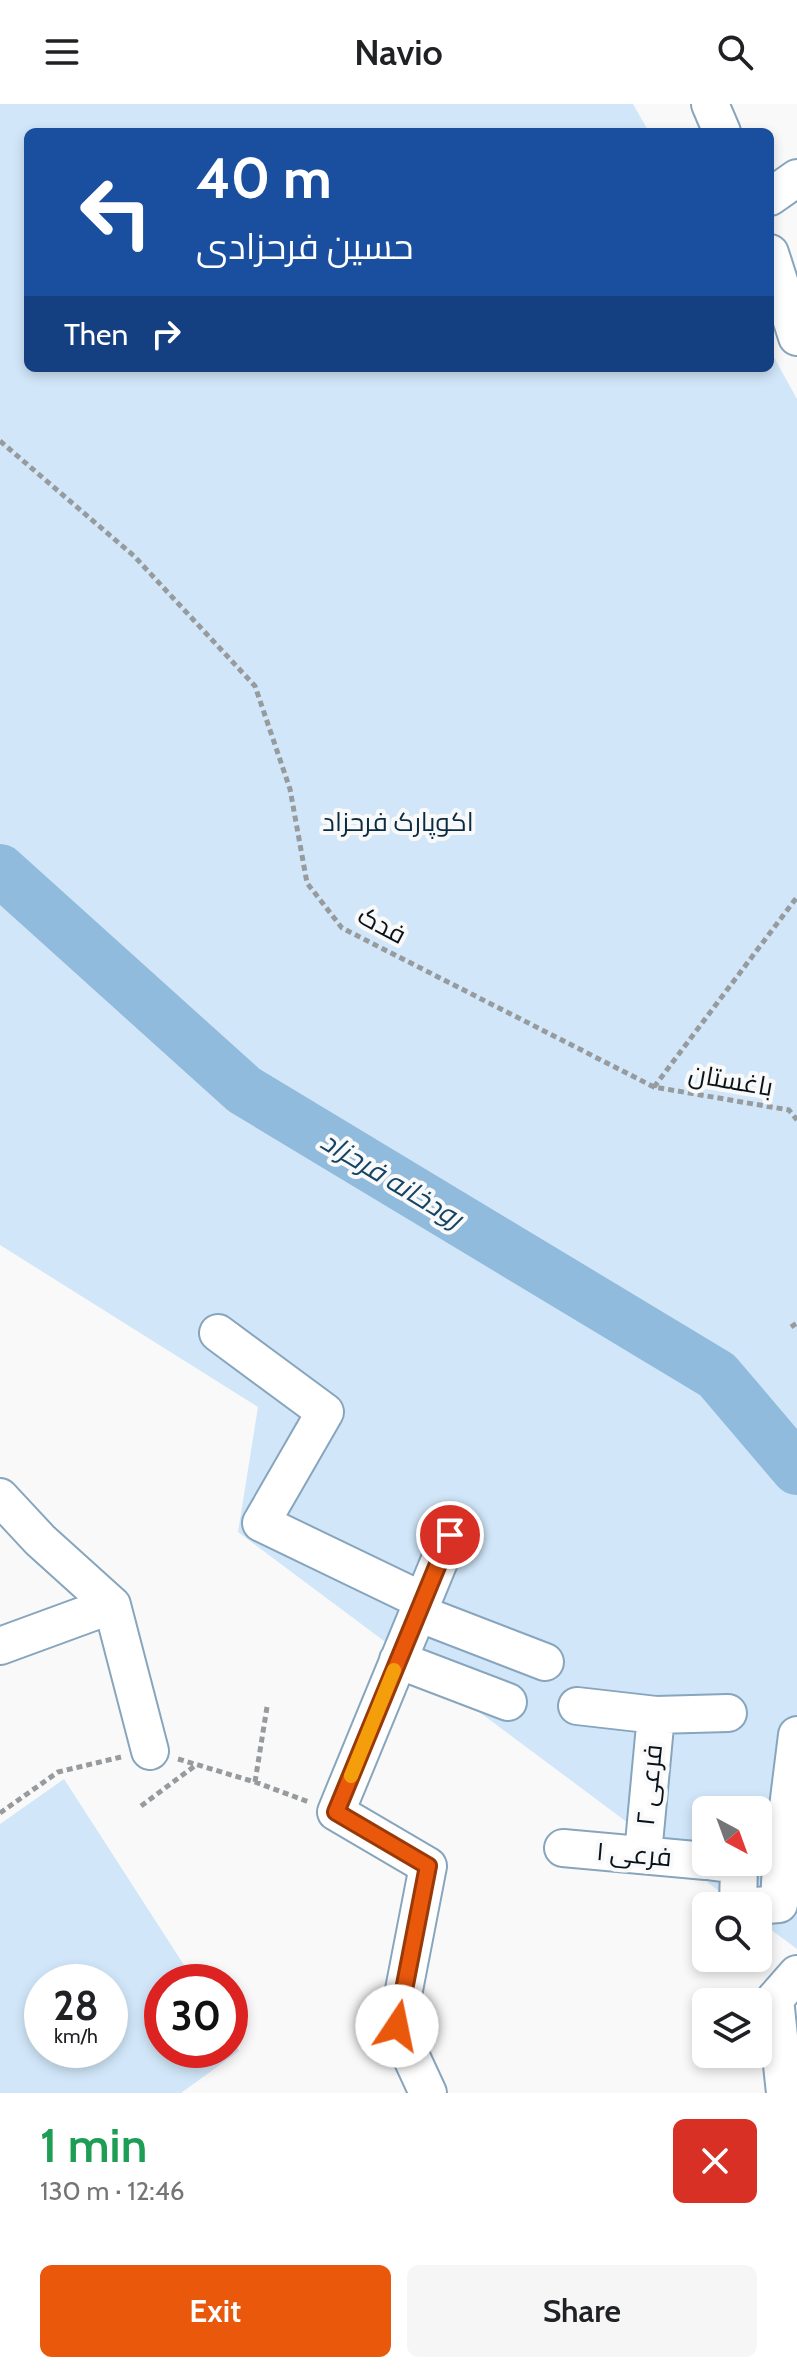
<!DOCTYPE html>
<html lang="en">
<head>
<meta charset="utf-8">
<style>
	body { margin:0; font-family:Cabin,Cairo,sans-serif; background:#f6f6f6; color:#202124; height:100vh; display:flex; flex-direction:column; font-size:30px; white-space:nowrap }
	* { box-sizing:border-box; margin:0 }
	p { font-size:26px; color:#757577 }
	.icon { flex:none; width:44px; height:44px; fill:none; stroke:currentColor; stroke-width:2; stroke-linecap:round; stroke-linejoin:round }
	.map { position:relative; height:1989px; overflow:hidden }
	.drawer { display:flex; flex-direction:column; background:#fff; flex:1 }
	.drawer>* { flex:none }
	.banner { position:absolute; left:24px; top:24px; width:750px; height:244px; border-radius:12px; box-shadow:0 4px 12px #0003; background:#1a4fa0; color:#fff; overflow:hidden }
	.needle { width:52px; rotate:139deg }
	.controls { position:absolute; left:692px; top:1692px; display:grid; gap:16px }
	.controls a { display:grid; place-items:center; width:80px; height:80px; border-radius:12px; background:#fff; box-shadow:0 4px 12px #0003; font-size:40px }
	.speed { position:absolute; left:24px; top:1860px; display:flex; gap:16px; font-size:40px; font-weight:700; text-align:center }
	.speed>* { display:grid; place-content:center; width:104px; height:104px; border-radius:50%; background:#fff; box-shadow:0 4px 12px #0003; line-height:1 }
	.speed small { font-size:20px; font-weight:400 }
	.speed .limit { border:12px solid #d22; background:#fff; color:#111 }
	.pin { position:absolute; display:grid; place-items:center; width:68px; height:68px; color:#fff; margin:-34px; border:4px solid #fff; border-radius:50%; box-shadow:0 2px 8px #0007 }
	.me { position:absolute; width:88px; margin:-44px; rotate:11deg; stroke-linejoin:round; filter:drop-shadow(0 0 6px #0008) }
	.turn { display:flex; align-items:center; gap:28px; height:168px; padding:0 40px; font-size:36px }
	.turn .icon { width:104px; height:104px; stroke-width:2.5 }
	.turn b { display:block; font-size:56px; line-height:68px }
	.then { display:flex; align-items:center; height:76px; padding:0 40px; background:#0003; gap:16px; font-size:30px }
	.round { display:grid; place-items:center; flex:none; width:84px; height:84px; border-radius:12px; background:#f6f6f6 }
	.summary { display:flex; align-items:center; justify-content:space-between; height:136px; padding:0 40px }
	h1 { font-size:48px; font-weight:600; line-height:60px; color:#1e9e55 }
	.primary-button { display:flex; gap:16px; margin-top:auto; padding:16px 40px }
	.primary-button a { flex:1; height:92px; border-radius:12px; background:#ea580c; color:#fff; font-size:32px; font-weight:600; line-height:92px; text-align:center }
	.primary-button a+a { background:#f6f6f6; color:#202124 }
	header { display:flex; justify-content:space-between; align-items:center; height:104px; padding:0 40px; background:#fff; font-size:36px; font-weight:600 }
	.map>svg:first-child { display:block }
</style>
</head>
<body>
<header><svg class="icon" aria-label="menu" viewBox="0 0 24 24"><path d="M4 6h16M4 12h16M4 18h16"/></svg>Navio<svg class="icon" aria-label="search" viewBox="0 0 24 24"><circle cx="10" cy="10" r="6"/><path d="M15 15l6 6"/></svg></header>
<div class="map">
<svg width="797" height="1989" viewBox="0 0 797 1989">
	<rect width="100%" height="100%" fill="#f9f9f9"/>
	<path fill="#d1e7f9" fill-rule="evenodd" d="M0,0H633L649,28H28V264H770V246L797,295V1845L238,1428L258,1303L0,1141ZM706,1706H758V1758H706Z
		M64,1675L195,1878H162V1946H230V1932L239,1947L181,1989H0V1720ZM42,1878H110V1946H42Z"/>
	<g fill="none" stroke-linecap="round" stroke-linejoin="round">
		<path stroke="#91bbdc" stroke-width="52" d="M0,766L244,986L717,1271L797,1365"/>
		<defs>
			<path id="minor" d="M710,0L722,28
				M770,93L797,74
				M770,149L797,233
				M218,1229L325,1308L261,1419L423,1497
				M0,1393L40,1436L112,1501L150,1647
				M418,1509L545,1558
				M0,1542L112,1501
				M398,1556L508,1598
				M577,1602L656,1611L728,1609
				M797,1631L781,1759L797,1761
				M563,1744L706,1757
				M643,1750L656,1611
				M714,1758L739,1761L738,1802
				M754,1802L779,1800L781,1759
				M428,1989L397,1922L428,1762L336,1708L450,1431
				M785,1989L775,1895L797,1870"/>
		</defs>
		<use href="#minor" stroke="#87a5bd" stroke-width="40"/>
		<path stroke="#979b9e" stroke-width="5" stroke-dasharray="6 4" stroke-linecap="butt" d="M0,337L134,452L255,582L290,685L307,779L342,824L654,983L789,1006L797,1016
			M654,983L797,793
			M791,1223L797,1219
			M178,1655L255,1678L309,1698
			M255,1678L267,1603
			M141,1702L196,1661
			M0,1709L58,1668L121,1653"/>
		<use href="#minor" stroke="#fff" stroke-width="36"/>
	</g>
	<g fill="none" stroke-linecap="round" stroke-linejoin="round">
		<defs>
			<path id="route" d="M397,1922L428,1762L336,1708L450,1431"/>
		</defs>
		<use href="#route" stroke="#983908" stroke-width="20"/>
		<use href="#route" stroke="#ea580c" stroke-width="14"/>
		<path stroke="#f59e0b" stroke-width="14" d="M351,1672L394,1566"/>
	</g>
	<g text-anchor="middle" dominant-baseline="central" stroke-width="8" stroke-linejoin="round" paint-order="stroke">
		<g font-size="26" fill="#0a2c43" stroke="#f9f9f9">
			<text x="398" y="718">اکوپارک فرحزاد</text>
		</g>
		<g font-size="26" fill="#07121a" stroke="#f9f9f9">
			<text transform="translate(382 821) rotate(28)">فدک</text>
			<text transform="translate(731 976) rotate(10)">باغستان</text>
			<text transform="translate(649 1681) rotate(-84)">فرعی ۲</text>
			<text transform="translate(634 1750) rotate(5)">فرعی ۱</text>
		</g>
		<g font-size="28" font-style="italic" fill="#134465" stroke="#f9f9f9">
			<text transform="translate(392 1075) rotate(31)">رودخانه فرحزاد</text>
		</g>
	</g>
</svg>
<div class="controls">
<a><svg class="needle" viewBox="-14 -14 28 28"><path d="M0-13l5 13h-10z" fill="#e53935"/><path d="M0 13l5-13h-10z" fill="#757577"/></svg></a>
<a><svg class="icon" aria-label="search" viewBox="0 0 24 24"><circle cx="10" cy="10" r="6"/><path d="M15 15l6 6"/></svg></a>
<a><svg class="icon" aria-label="layers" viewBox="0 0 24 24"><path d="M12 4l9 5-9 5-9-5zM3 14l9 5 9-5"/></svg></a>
</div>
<div class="speed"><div>28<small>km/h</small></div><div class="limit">30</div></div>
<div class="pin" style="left:450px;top:1431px;background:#d93025"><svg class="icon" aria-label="arrive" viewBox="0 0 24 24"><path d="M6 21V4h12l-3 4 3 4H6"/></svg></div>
<svg class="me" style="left:397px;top:1922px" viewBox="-20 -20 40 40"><circle r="19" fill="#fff"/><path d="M0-13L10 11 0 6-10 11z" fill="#ea580c"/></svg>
<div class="banner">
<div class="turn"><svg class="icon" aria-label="left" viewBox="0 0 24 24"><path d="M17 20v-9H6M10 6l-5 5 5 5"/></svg><div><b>40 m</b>حسین فرحزادی</div></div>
<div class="then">Then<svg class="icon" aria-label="right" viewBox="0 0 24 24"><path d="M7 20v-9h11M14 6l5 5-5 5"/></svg></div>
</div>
</div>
<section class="drawer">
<div class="summary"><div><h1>1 min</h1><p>130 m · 12:46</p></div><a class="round" style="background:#d93025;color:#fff"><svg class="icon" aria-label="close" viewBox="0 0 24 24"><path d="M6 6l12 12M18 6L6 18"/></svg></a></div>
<div class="primary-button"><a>Exit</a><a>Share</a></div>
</section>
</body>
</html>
